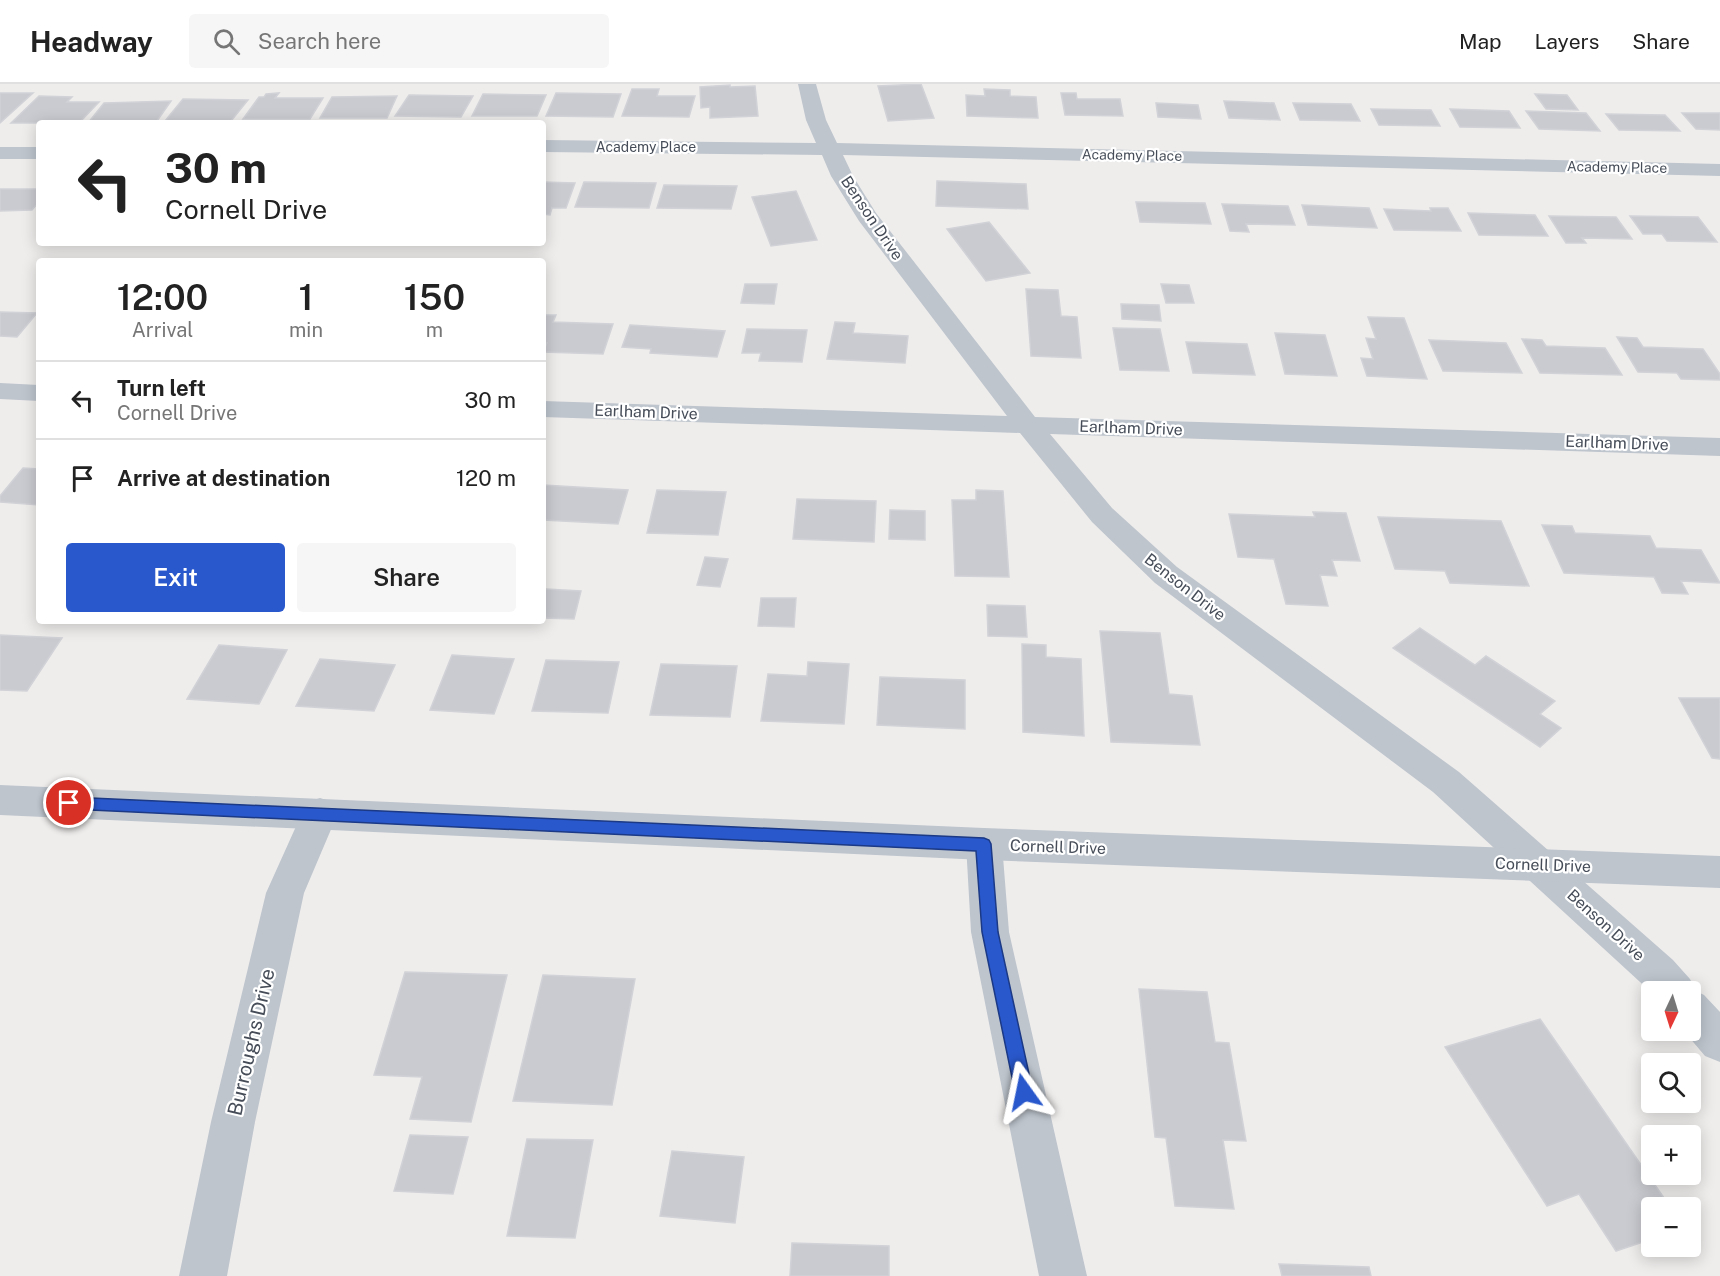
<!DOCTYPE html>
<html lang="en">
<head>
<meta charset="utf-8">
<style>
	body { margin:0; font-family:"Public Sans",sans-serif; background:#f6f6f6; color:#222; height:100vh; display:flex; flex-direction:column; font-size:22px; white-space:nowrap }
	* { box-sizing:border-box; margin:0 }
	p { font-size:20px; color:#767676 }
	.icon { flex:none; width:33px; height:33px; fill:none; stroke:currentColor; stroke-width:2; stroke-linecap:round; stroke-linejoin:round }
	.map { position:relative; flex:1; overflow:hidden }
	.details { position:absolute; left:36px; top:174px; width:510px; height:366px; display:flex; flex-direction:column; background:#fff; border-radius:6px; box-shadow:0 3px 15px #0003 }
	.details>* { flex:none }
	.top-card { position:absolute; left:36px; top:36px; width:510px; height:126px; border-radius:6px; box-shadow:0 3px 15px #0003; background:#fff; color:#222; overflow:hidden }
	.needle { width:39px; rotate:184deg }
	.controls { position:absolute; left:1641px; top:897px; display:grid; gap:12px }
	.controls a { display:grid; place-items:center; width:60px; height:60px; border-radius:6px; background:#fff; box-shadow:0 3px 15px #0003; font-size:30px }
	.pin { position:absolute; display:grid; place-items:center; width:51px; height:51px; color:#fff; margin:-26px; border:3px solid #fff; border-radius:50%; box-shadow:0 2px 6px #0007 }
	.me { position:absolute; width:66px; margin:-33px; rotate:348deg; stroke-linejoin:round; filter:drop-shadow(0 0 4px #0008) }
	.turn { display:flex; align-items:center; gap:21px; height:126px; padding:0 30px; font-size:27px }
	.turn .icon { width:78px; height:78px; stroke-width:2.5 }
	.turn b { display:block; font-size:42px; line-height:51px }
	.eta { display:flex; justify-content:space-evenly; align-items:center; height:102px; text-align:center }
	.eta b { font-size:36px; font-weight:600; line-height:42px }
	.primary-button { display:flex; gap:12px; margin-top:auto; padding:12px 30px }
	.primary-button a { flex:1; height:69px; border-radius:6px; background:#2958cc; color:#fff; font-size:24px; font-weight:600; line-height:69px; text-align:center }
	.primary-button a+a { background:#f6f6f6; color:#222 }
	ul { padding:0; list-style:none }
	li { display:flex; align-items:center; gap:18px; height:78px; padding:0 30px; border-top:2px solid #e0e0e0 }
	li div { flex:1 }
	li b { display:block; font-size:22px }
	li em { font-style:normal }
	header { display:flex; align-items:center; gap:36px; box-sizing:border-box; height:84px; padding:0 30px; background:#fff; border-bottom:2px solid #e0e0e0 }
	header strong { font-size:28px }
	nav { display:flex; gap:33px; margin-inline-start:auto; font-size:21px }
	.search { width:420px; height:54px; background:#f6f6f6; display:flex; align-items:center; gap:15px; box-sizing:border-box; padding:0 21px; border-radius:6px; color:#767676; font-size:22px }
	.map>svg:first-child { display:block }
</style>
</head>
<body>
<header>
<strong>Headway</strong>
<div class="search"><svg class="icon" aria-label="search" viewBox="0 0 24 24"><circle cx="10" cy="10" r="6"/><path d="M15 15l6 6"/></svg>Search here</div>
<nav><a>Map</a><a>Layers</a><a>Share</a></nav>
</header>
<div class="map">
<svg width="1720" height="1192" viewBox="0 0 1720 1192">
	<rect width="100%" height="100%" fill="#efedec"/>
	<path fill="#cacbd1" stroke="#d1d2d7" stroke-width="1.5" d="M921,0L934,34L888,37L878,2Z
		M730,1V3L755,2L758,32L710,34V23L701,24L700,3Z
		M632,5H659L657,12H695L689,33L622,32Z
		M984,5L1010,6V12L1036,13L1038,34L967,32L966,11L985,12Z
		M0,9H33L0,39Z
		M279,9L275,14H323L310,35H243L259,13H264L266,10Z
		M556,9L621,10L613,33L546,32Z
		M1061,9H1076L1077,15H1120L1123,32L1065,31Z
		M483,10L546,11L537,32H472Z
		M1535,10L1567,11L1578,26L1546,25Z
		M409,11L473,12L461,33L395,32Z
		M39,12L72,13L67,18H99L79,39H11Z
		M397,12L387,34H320L332,13Z
		M183,15L248,16L231,37H165Z
		M171,17L157,37L88,39L104,19Z
		M1224,17L1274,19L1280,36L1229,34Z
		M1156,19L1198,21L1201,35L1158,33Z
		M1293,19L1351,20L1360,37L1300,36Z
		M1371,25L1431,26L1440,42L1379,41Z
		M1450,25L1509,27L1520,44L1460,43Z
		M1526,27L1586,29L1600,47L1539,45Z
		M1682,29H1720V46L1696,45Z
		M1606,30L1665,31L1680,47L1619,46Z
		M937,97L1026,100L1028,125L936,122Z
		M543,98L575,99L566,124H552L550,131L543,130Z
		M584,98L656,99L649,124L575,123Z
		M664,101L737,102L731,125L657,124Z
		M0,105H39V118L32,126L0,127Z
		M796,107L817,156L771,162L752,113Z
		M1136,118L1205,119L1211,140L1140,138Z
		M1222,120L1288,122L1295,141L1246,140L1249,148L1230,147Z
		M1302,121L1369,124L1377,144L1308,141Z
		M1430,124H1448L1461,147L1394,146L1384,125L1431,127Z
		M1468,129L1535,131L1548,152L1479,151Z
		M1549,132L1616,133L1632,155L1582,154L1586,159H1566Z
		M1630,132L1698,133L1717,158L1667,157L1662,150H1643Z
		M989,138L1030,189L986,197L947,145Z
		M745,200H777L774,220L741,219Z
		M1161,200L1189,201L1194,219H1166Z
		M1026,205L1058,206L1061,232L1077,233L1081,274L1031,272Z
		M1121,220L1159,221L1161,237L1122,235Z
		M0,228L37,229L17,253L0,252Z
		M543,231H556L553,238L613,240L603,270L543,268L547,259H543Z
		M1368,233L1404,234L1427,295L1367,292L1361,274L1373,275L1366,254L1376,255Z
		M835,238L855,239L853,249L908,252L905,279L827,275Z
		M630,241L725,247L717,273L650,269L651,265L622,263Z
		M1113,244L1160,245L1169,287L1120,286Z
		M747,245L807,246L802,278L759,277L761,269H742Z
		M1275,249L1325,251L1337,292L1285,290Z
		M1617,253L1637,254L1643,263L1703,265L1720,290V296L1681,295L1677,289L1638,288Z
		M1522,255L1542,256L1546,262L1605,264L1622,291L1540,289Z
		M1429,256L1506,259L1522,289L1443,287Z
		M1186,258L1247,260L1255,291L1193,289Z
		M23,384L39,385V421L0,418V412Z
		M543,401L628,406L618,440L543,436Z
		M657,406L726,408L718,451L647,449Z
		M976,406L1003,407L1009,493L955,492L952,416H976Z
		M797,415L876,417L874,458L793,455Z
		M890,426L925,427V456L889,455Z
		M1313,428L1346,429L1360,477L1332,476L1337,492L1320,491L1328,522L1286,520L1274,475L1238,473L1229,430L1315,433Z
		M1378,433L1501,437L1529,502L1450,499L1445,487L1395,485Z
		M1542,441L1572,442L1575,449L1650,452L1656,464L1701,466L1720,499L1681,497L1688,510L1662,509L1654,493L1564,489Z
		M705,473L728,475L720,503L697,501Z
		M546,505L581,507L574,535L543,534V515Z
		M761,514H796L794,543L758,542Z
		M987,521L1025,522L1027,553L988,552Z
		M1420,544L1475,581L1486,572L1555,617L1540,630L1561,644L1540,663L1393,564Z
		M1100,547L1160,549L1169,610L1192,612L1200,661L1111,658Z
		M0,551L62,554L27,607L0,606Z
		M1022,560L1046,561V573L1081,575L1084,652L1023,648Z
		M219,561L287,566L259,620L187,615Z
		M452,571L514,575L494,630L430,626Z
		M320,575L395,581L374,627L296,622Z
		M546,576L619,578L608,629L532,627Z
		M808,578L849,580L844,640L761,637L768,590L807,592Z
		M661,580L737,582L730,633L650,631Z
		M880,593L965,596V645L877,641Z
		M1679,614H1720V675L1712,674Z
		M405,888L507,891L471,1038L410,1035L422,993L374,991Z
		M543,891L635,895L612,1021L513,1017Z
		M1139,905L1207,908L1215,958L1229,959L1246,1057L1223,1056L1234,1125L1175,1122L1166,1054L1155,1053Z
		M1540,935L1671,1124H1652V1155L1616,1167L1579,1110L1547,1122L1445,963Z
		M410,1051L468,1053L453,1110L394,1107Z
		M527,1055L593,1056L575,1154L507,1152Z
		M672,1067L744,1073L735,1139L660,1132Z
		M792,1159L889,1162V1192H790Z
		M1279,1180L1369,1183L1371,1192H1282Z"/>
	<g fill="none" stroke-linecap="round" stroke-linejoin="round">
		<path fill="#bec5cd" fill-rule="evenodd" d="M798,0H816L826,36L837,59L1720,80V92L843,71L853,92L876,129L1035,333L1720,354V372L1050,350L1112,424L1177,483L1459,688L1673,876L1690,895L1696,907L1704,911L1720,928V978L1705,972L1683,946H1690V908H1652V909L1433,708L1155,499L1092,438L1020,349L543,333V317L1007,332L859,137L831,92L822,71L543,68V56L816,59L806,36Z
			M0,63H39V75H0Z
			M0,299L39,301V317L0,315Z
			M320,714L333,718L338,729L304,809L255,1038L227,1192H179L211,1038L266,809L307,718Z
			M984,744L997,749L1002,760L1009,848L1087,1192H1039L971,848L966,760L971,749Z"/>
		<path fill="#bec5cd" fill-rule="evenodd" d="M0,701L984,744L1720,772V804L984,776L0,731Z"/>
	</g>
	<path fill="#2958cc" stroke="#1b3985" stroke-width="1.5" d="M69,713L984,754L989,756L991,760L998,848L1033,1008L1030,1014L1024,1017L1018,1014L1015,1008L982,848L976,767L69,725L63,723L61,719L63,715Z"/>
	<g text-anchor="middle" dominant-baseline="central" stroke-width="4.5" stroke-linejoin="round" paint-order="stroke">
		<g font-size="14" fill="#464d58" stroke="#fff">
			<text x="646" y="63">Academy Place</text>
			<text transform="translate(1132 71) rotate(1)">Academy Place</text>
			<text transform="translate(1617 83) rotate(1)">Academy Place</text>
		</g>
		<g font-size="16" fill="#464d58" stroke="#fff">
			<text transform="translate(872 134) rotate(56)">Benson Drive</text>
			<text transform="translate(646 328) rotate(2)">Earlham Drive</text>
			<text transform="translate(1131 344) rotate(2)">Earlham Drive</text>
			<text transform="translate(1617 359) rotate(2)">Earlham Drive</text>
			<text transform="translate(1185 503) rotate(38)">Benson Drive</text>
			<text transform="translate(1058 763) rotate(2)">Cornell Drive</text>
			<text transform="translate(1543 781) rotate(2)">Cornell Drive</text>
			<text transform="translate(1606 841) rotate(42)">Benson Drive</text>
		</g>
		<g font-size="20" fill="#464d58" stroke="#fff">
			<text transform="translate(251 958) rotate(-77)">Burroughs Drive</text>
		</g>
	</g>
</svg>
<div class="controls">
<a><svg class="needle" viewBox="-14 -14 28 28"><path d="M0-13l5 13h-10z" fill="#e53935"/><path d="M0 13l5-13h-10z" fill="#767676"/></svg></a>
<a><svg class="icon" aria-label="search" viewBox="0 0 24 24"><circle cx="10" cy="10" r="6"/><path d="M15 15l6 6"/></svg></a>
<a>+</a>
<a>−</a>
</div>
<div class="pin" style="left:69px;top:719px;background:#d93025"><svg class="icon" aria-label="arrive" viewBox="0 0 24 24"><path d="M6 21V4h12l-3 4 3 4H6"/></svg></div>
<svg class="me" style="left:1024px;top:1008px" viewBox="-20 -20 40 40"><path d="M0-17L14 15 0 8-14 15z" fill="#2958cc" stroke="#fff" stroke-width="4"/></svg>
<div class="top-card">
<div class="turn"><svg class="icon" aria-label="left" viewBox="0 0 24 24"><path d="M17 20v-9H6M10 6l-5 5 5 5"/></svg><div><b>30 m</b>Cornell Drive</div></div>
</div>
<section class="details">
<div class="eta">
<div><b>12:00</b><p>Arrival</p></div>
<div><b>1</b><p>min</p></div>
<div><b>150</b><p>m</p></div>
</div>
<ul>
<li><svg class="icon" aria-label="left" viewBox="0 0 24 24"><path d="M17 20v-9H6M10 6l-5 5 5 5"/></svg><div><b>Turn left</b><p>Cornell Drive</p></div><em>30 m</em></li>
<li><svg class="icon" aria-label="arrive" viewBox="0 0 24 24"><path d="M6 21V4h12l-3 4 3 4H6"/></svg><div><b>Arrive at destination</b></div><em>120 m</em></li>
</ul>
<div class="primary-button"><a>Exit</a><a>Share</a></div>
</section>
</div>
</body>
</html>
